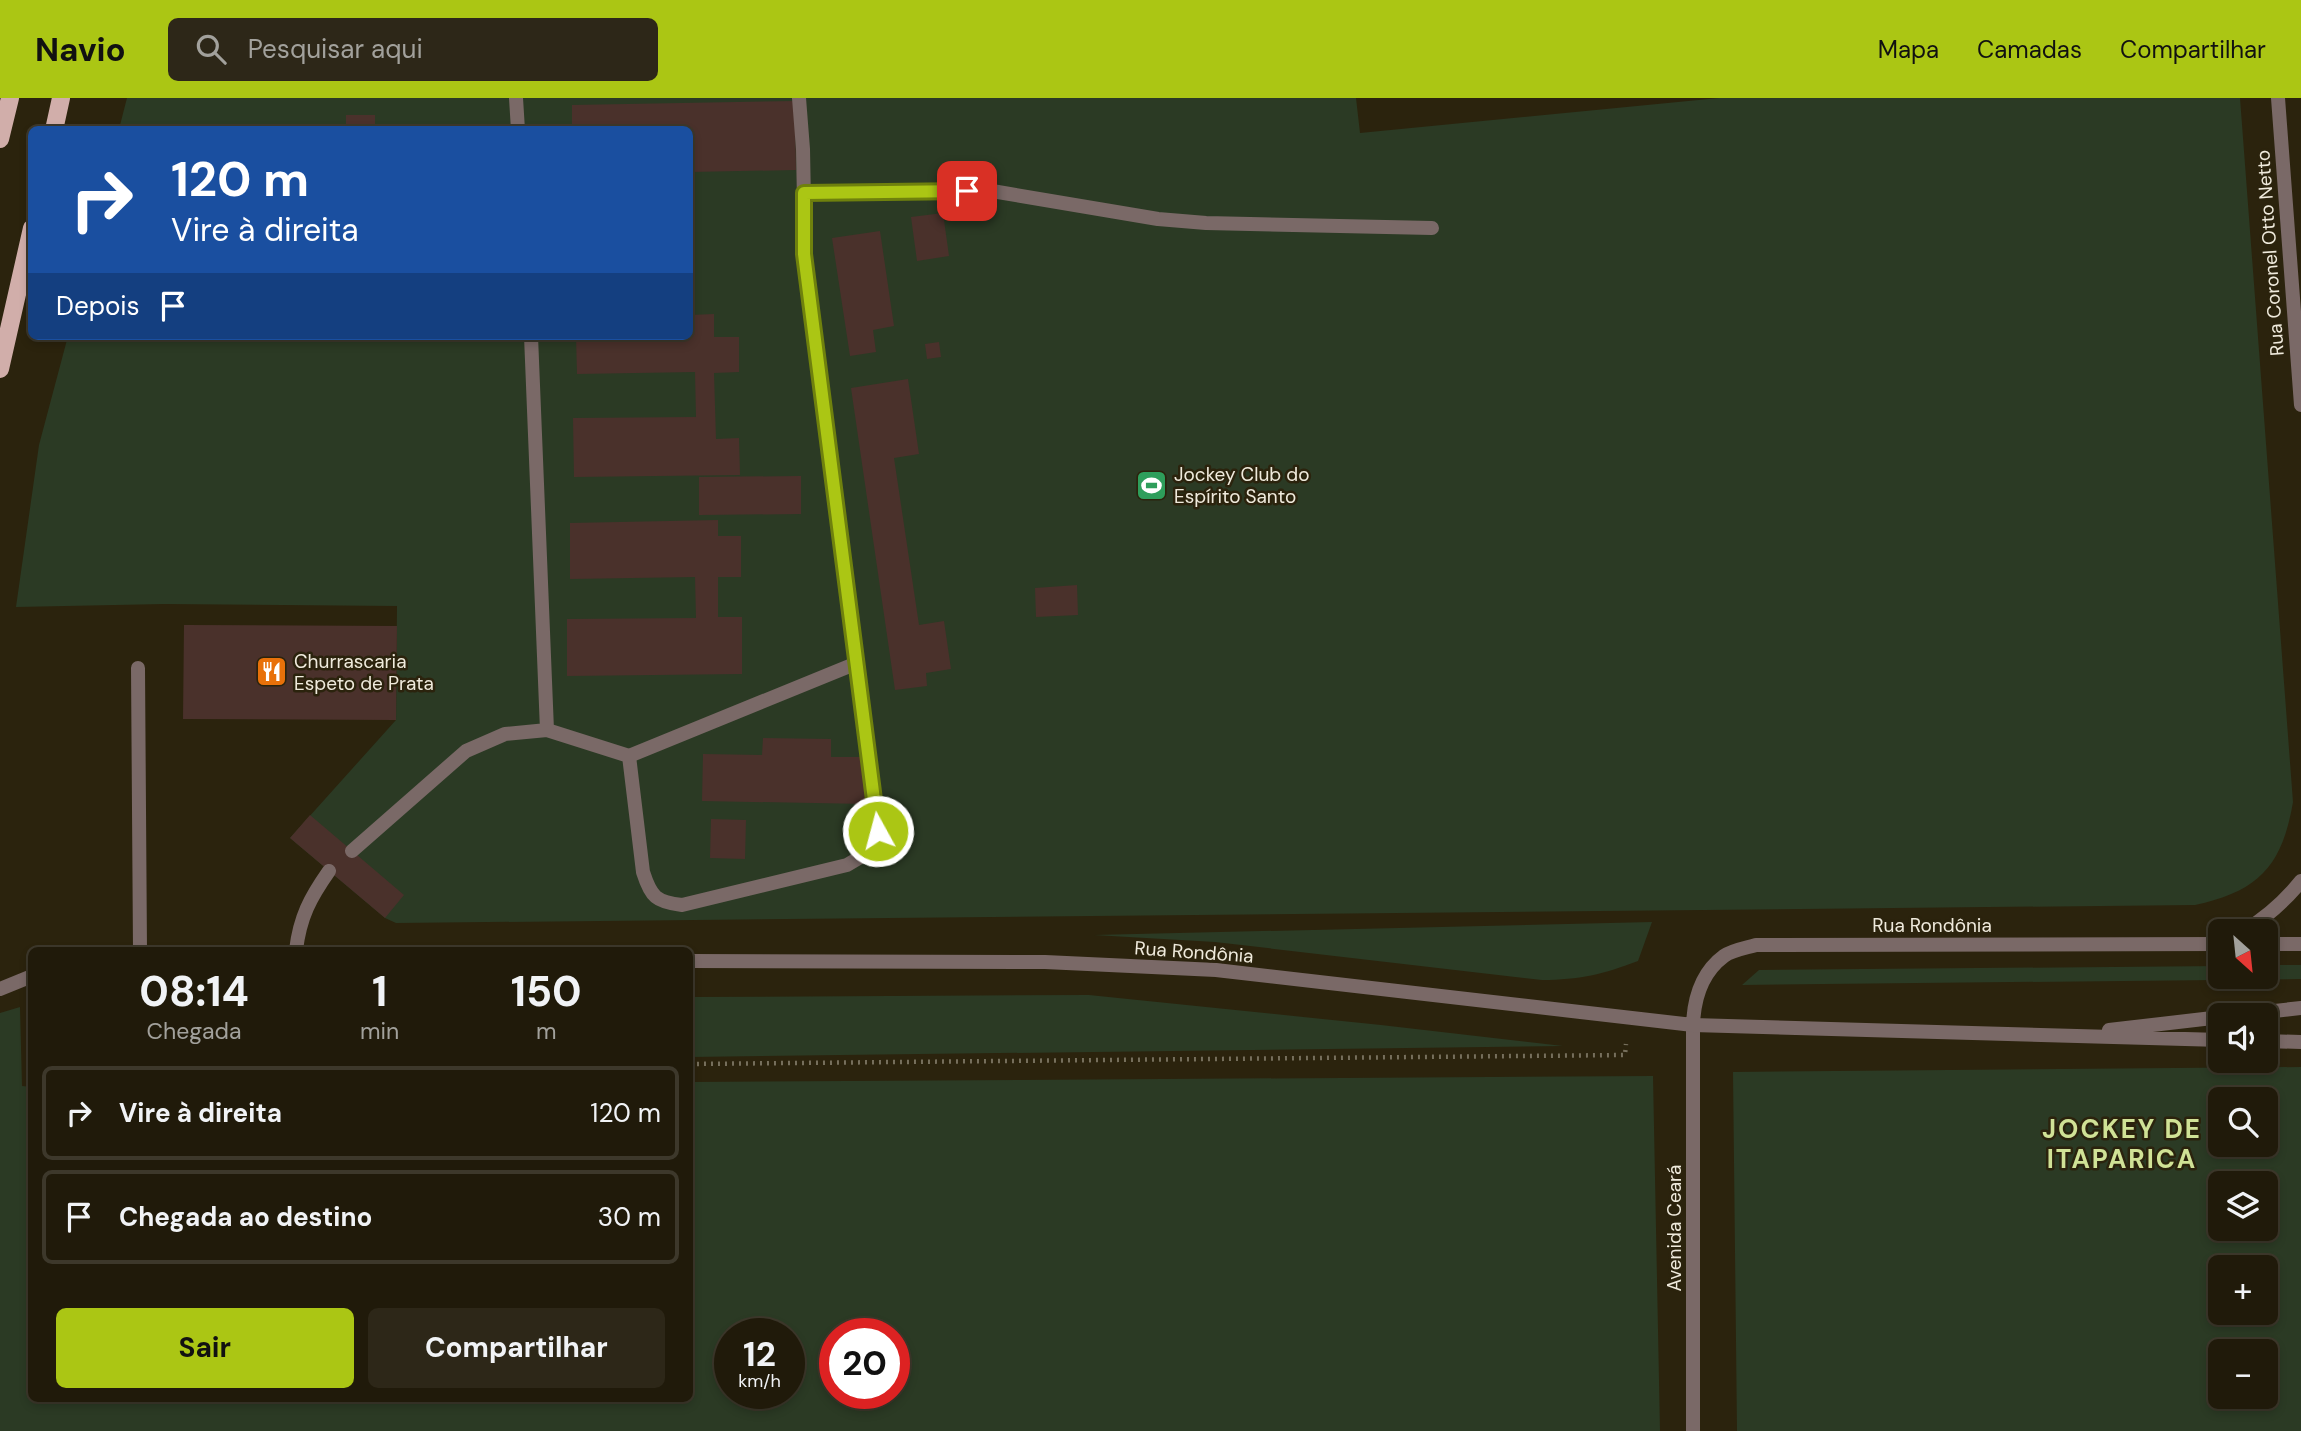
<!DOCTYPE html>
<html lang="pt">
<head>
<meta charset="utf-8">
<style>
	body { margin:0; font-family:"DM Sans",sans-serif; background:#2d2718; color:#f1f3f6; height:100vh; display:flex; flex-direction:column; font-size:26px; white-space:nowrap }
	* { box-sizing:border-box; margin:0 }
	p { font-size:23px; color:#a2a19c }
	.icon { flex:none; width:38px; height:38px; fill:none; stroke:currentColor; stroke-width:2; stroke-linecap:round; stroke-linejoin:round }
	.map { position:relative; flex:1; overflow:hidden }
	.panel { position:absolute; left:28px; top:849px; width:665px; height:455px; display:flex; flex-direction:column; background:#201a0a; border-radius:10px; box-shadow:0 4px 10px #0003,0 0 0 2px #3d382b }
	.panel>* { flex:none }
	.top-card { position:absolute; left:28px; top:28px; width:665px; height:214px; border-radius:10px; box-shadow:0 4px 10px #0003,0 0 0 2px #3d382b; background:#1a4fa0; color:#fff; overflow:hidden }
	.needle { width:46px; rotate:153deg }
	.controls { position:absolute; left:2208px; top:821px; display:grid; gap:14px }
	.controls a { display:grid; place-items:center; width:70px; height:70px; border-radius:10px; background:#201a0a; box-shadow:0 4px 10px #0003,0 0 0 2px #3d382b; font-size:35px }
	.speed { position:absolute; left:714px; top:1220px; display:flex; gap:14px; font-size:35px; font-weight:700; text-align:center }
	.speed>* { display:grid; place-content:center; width:91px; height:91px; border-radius:50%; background:#201a0a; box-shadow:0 4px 10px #0003,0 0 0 2px #3d382b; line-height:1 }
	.speed small { font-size:18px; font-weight:400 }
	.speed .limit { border:10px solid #d22; background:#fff; color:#111 }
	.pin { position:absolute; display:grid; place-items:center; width:60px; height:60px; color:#fff; margin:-30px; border-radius:14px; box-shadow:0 4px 10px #0006 }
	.me { position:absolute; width:77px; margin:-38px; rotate:353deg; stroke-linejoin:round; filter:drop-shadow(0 0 5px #0008) }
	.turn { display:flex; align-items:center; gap:24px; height:147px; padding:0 28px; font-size:32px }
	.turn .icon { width:91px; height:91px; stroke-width:2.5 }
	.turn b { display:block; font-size:49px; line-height:60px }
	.then { display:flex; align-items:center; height:66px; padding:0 28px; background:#0003; gap:14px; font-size:26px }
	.eta { display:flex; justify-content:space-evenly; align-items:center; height:119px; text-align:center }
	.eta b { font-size:42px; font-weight:700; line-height:49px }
	.primary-button { display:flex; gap:14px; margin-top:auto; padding:14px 28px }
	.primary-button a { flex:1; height:80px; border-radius:10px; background:#abc614; color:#111; font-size:28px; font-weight:700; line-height:80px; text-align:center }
	.primary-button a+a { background:#2d2718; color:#f1f3f6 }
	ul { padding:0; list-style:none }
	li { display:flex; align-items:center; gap:21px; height:94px; margin:0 14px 10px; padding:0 14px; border:4px solid #3d382b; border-radius:10px }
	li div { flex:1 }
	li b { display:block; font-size:26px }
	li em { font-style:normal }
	header { display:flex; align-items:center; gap:42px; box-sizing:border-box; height:98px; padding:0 35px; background:#abc614; color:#111 }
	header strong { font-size:33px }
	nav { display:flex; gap:38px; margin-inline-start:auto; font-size:24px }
	.search { width:490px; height:63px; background:#2d2718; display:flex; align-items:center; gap:18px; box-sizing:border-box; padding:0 24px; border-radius:10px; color:#a2a19c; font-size:26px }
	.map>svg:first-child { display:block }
</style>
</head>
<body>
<header>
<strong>Navio</strong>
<div class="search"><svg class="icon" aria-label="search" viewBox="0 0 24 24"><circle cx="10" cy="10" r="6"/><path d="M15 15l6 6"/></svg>Pesquisar aqui</div>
<nav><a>Mapa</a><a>Camadas</a><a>Compartilhar</a></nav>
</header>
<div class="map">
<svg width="2301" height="1333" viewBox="0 0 2301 1333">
	<rect width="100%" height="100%" fill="#2b230d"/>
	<path fill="#2b3a24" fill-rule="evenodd" d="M127,0H1356L1360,35L1719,0H2240L2293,704C2282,768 2259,793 2195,807L396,825L385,820L290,740L396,622L397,508L164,506L16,509L39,347L68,238H690V32L119,31Z
		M1652,824L1638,863C1604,876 1579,882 1542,882L1215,844L1094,837Z
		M2266,867H2301V881L1742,887L1759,872L2221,868V878H2266Z
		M1089,897L1381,927L1563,948L690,959V899Z
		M20,909L22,988L32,989V1300H690V984L1653,978L1660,1333H0V915ZM730,1236H789V1295H730ZM835,1236H894V1295H835Z
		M2301,969V1333H1737L1733,974ZM2266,1001V1046H2221V1001ZM2221,1085H2266V1130H2221ZM2266,1169V1214H2221V1169ZM2266,1253V1298H2221V1253Z"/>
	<path fill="#4a312b" d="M795,3L796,72L690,74V32H572V7Z
		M346,17H375V32H346Z
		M943,115L949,158L917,163L911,119Z
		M880,133L894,228L873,232L876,254L850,258L832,140Z
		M714,216V239H739V274L714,275L716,341L739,340L740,377L574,379L573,320L696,319L695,274L577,276L576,238H690V217Z
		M939,244L941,259L927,261L925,246Z
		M908,281L919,356L894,360L919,527L944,523L951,571L926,575L927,588L895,592L851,290Z
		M801,378V416L699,417V379Z
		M718,422V438H741V479H718V519H742V576L567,578V521L696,520L695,479L570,481V425Z
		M1077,487L1078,517L1036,519L1035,490Z
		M184,527L397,528L396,622L183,621Z
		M763,640L831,641V659H867L866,706L702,703L703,656L762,657Z
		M310,717L404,797L385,820L290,740Z
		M711,721L746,722L745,761L710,760Z"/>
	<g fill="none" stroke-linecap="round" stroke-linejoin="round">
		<path stroke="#766f5c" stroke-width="4.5" stroke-dasharray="2 5" stroke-linecap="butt" d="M690,966L1625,957L1626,946"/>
		<path stroke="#7a6967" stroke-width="14" d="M516,0L518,32
			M804,95L992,93L1158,121L1206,125L1432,130
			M531,238L547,632
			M138,570L140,852
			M629,658L643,774C651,799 656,804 682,807L847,767L869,754L878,733L805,156L803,51L799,0
			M352,753L466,653L505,636L547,632L629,658L857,565
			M296,852C300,819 310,800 329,773"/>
		<path stroke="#7a6967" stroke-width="14" d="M1693,927V1333"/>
		<path stroke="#7a6967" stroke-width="14" d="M2278,0L2301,307
			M2244,833C2267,819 2284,804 2301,783
			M2266,846H2301
			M690,863L1045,864L1216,872L1693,927L2221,942
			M0,891L32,878
			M2238,917L2301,910
			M1693,927C1694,900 1701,875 1724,858C1732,852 1746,850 1756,847L2221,846
			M2109,932L2221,919
			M2266,943L2301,944"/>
		<path stroke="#d1aeaa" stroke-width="18" d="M54,32L61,0
			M0,41L10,0
			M0,271L32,130"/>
	</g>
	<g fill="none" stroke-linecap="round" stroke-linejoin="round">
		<defs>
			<path id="route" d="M878,733L804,156V95L967,93"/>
		</defs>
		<use href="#route" stroke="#6f810d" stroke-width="18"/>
		<use href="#route" stroke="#abc614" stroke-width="12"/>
	</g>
	<defs>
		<symbol id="stadium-square" viewBox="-11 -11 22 22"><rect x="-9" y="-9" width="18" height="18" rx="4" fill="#2e9e5b" stroke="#2b230d"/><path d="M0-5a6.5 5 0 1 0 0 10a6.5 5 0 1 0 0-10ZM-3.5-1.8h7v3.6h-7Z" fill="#fff"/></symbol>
		<symbol id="restaurant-square" viewBox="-11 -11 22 22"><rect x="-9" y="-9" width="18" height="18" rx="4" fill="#e8710a" stroke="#2b230d"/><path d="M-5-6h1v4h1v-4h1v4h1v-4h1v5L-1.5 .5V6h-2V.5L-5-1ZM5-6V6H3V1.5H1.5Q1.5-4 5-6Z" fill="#fff"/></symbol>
	</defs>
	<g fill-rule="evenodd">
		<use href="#stadium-square" x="1134" y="370" width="35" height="35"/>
		<use href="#restaurant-square" x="254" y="556" width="35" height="35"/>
	</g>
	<g text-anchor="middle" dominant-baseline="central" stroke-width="5" stroke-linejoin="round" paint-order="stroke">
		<g font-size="19" fill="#efeadc" stroke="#2b230d">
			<text transform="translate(2270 155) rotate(-94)">Rua Coronel Otto Netto</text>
			<text x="1932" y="827">Rua Rondônia</text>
			<text transform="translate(1194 854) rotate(4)">Rua Rondônia</text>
			<text transform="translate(1674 1130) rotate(-90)">Avenida Ceará</text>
		</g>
		<g font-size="19" fill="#efeadc" stroke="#2b230d" text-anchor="start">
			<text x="1174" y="376">Jockey Club do<tspan x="1174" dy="22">Espírito Santo</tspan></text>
			<text x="294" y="563">Churrascaria<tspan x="294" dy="22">Espeto de Prata</tspan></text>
		</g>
		<g font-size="26" font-weight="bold" letter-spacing="2" fill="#d0e296" stroke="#2b230d">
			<text x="2122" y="1031">JOCKEY DE<tspan x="2122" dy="30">ITAPARICA</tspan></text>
		</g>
	</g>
</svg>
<div class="controls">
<a><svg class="needle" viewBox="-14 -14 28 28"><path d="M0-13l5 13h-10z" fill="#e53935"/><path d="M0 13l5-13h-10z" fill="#a2a19c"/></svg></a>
<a><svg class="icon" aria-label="sound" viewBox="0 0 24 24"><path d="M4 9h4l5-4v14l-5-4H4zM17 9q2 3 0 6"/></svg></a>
<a><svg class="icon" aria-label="search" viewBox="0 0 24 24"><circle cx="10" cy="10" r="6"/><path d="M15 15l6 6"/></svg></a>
<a><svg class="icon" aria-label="layers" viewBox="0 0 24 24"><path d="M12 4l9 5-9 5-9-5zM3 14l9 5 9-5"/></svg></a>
<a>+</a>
<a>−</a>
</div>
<div class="speed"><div>12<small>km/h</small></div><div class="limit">20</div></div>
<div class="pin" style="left:967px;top:93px;background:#d93025"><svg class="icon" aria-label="arrive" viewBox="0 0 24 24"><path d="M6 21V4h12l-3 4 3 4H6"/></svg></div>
<svg class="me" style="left:878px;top:733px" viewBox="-20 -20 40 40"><circle r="17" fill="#abc614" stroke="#fff" stroke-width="3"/><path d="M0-11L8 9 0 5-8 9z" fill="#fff"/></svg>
<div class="top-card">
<div class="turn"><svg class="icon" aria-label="right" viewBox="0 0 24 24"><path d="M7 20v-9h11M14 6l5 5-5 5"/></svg><div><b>120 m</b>Vire à direita</div></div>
<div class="then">Depois<svg class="icon" aria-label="arrive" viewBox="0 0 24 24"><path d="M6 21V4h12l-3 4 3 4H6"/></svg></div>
</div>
<section class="panel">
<div class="eta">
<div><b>08:14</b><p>Chegada</p></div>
<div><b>1</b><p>min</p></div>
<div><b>150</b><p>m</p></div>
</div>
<ul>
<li><svg class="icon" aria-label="right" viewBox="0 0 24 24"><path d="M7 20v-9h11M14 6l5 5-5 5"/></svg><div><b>Vire à direita</b></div><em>120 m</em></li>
<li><svg class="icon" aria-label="arrive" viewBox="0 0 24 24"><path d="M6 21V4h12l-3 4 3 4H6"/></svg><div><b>Chegada ao destino</b></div><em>30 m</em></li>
</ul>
<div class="primary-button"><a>Sair</a><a>Compartilhar</a></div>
</section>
</div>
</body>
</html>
